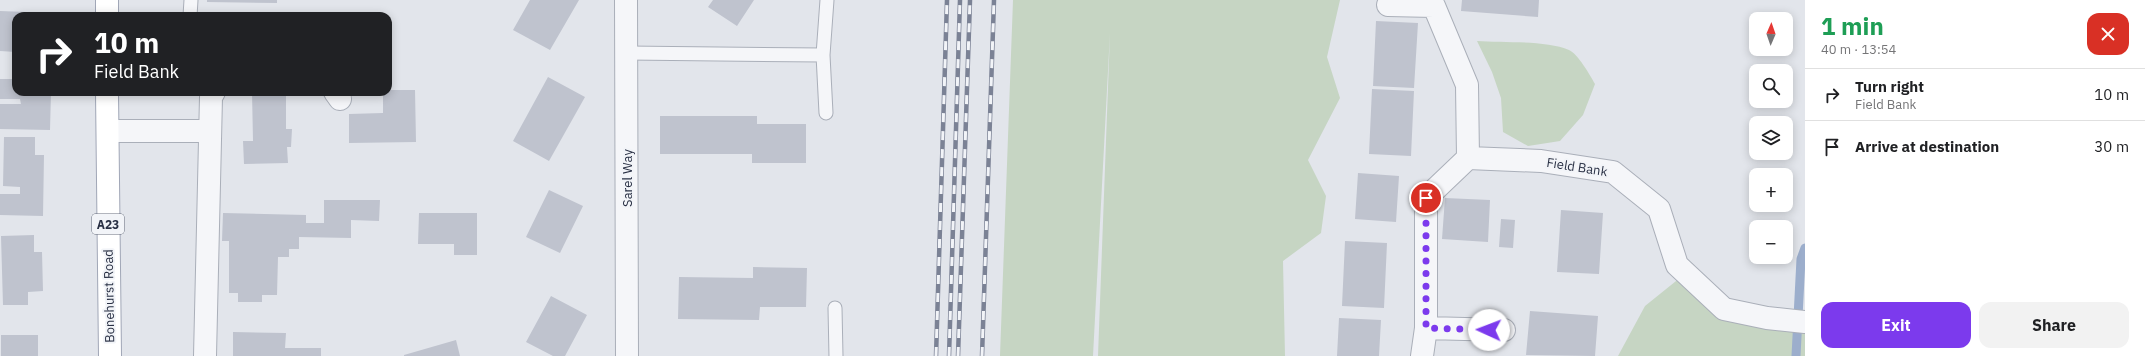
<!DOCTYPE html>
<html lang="en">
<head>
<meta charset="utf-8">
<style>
	body { margin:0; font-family:"IBM Plex Sans",sans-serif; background:#f2f2f2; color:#202124; height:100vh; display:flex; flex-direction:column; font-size:15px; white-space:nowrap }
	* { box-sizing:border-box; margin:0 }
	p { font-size:13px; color:#757577 }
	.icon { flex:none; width:22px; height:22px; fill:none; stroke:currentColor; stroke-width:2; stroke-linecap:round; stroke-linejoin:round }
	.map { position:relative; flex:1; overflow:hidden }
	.side { display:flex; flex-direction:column; background:#fff; width:340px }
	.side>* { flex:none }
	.hud { position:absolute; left:12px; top:12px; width:380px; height:84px; border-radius:12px; box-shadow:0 2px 10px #0003; background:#202124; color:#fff; overflow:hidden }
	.needle { width:26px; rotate:2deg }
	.controls { position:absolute; left:1749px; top:12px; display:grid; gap:8px }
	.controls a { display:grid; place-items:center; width:44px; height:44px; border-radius:8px; background:#fff; box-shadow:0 2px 10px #0003; font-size:20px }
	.pin { position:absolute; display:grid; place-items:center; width:34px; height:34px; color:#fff; margin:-17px; border:2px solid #fff; border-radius:50%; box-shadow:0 1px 4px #0007 }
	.me { position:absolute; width:44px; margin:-22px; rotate:272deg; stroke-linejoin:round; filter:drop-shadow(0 0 3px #0008) }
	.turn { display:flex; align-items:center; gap:14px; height:84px; padding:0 16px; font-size:18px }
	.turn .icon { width:52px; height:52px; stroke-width:2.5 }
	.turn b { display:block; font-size:28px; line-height:34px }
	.round { display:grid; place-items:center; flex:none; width:42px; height:42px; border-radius:12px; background:#f2f2f2 }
	.headline { display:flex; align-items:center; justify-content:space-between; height:68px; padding:0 16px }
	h1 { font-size:24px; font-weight:700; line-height:30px; color:#1e9e55 }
	.primary-button { display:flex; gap:8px; margin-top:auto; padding:8px 16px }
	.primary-button a { flex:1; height:46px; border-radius:12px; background:#7c3aed; color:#fff; font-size:16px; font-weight:700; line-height:46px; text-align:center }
	.primary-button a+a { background:#f2f2f2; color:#202124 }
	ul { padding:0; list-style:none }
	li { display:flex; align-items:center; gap:12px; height:52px; padding:0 16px; border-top:1px solid #e0e0e0 }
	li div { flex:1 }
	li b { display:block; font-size:15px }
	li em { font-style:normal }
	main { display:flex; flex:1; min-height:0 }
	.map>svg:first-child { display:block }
</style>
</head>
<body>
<main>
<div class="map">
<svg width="1805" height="356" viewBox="0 0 1805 356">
	<rect width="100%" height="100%" fill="#e2e5eb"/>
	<path fill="#c6d5c3" d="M1013,0H1340L1327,57L1340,98L1308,160L1326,196L1321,233L1283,261L1285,356H1098L1110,33L1093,356H1000Z
		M1477,41C1502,43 1546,40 1569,50C1578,54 1590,75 1595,84L1583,115L1560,141L1528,146L1503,132L1501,98L1492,72Z
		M1686,273L1724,309L1805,322V356H1618L1645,306Z"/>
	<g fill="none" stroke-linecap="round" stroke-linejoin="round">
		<path stroke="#9caecc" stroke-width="9" d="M1796,356L1801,259L1805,248"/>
	</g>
	<path fill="#bfc3ce" d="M207,0H277V3L207,2Z
		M530,0H579L550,50L513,30Z
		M713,0H754L737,26L708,7Z
		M1462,0H1539L1538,17L1461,11Z
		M0,11L52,13V16H16V52L0,51Z
		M1376,21L1418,23L1414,88L1373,86Z
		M548,77L585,97L549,161L513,141Z
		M0,79H16V92H51L50,130L0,129V104H21L20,99H0Z
		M1372,89L1414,91L1411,156L1369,154Z
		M388,90H415L416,142L349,143V114L383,113V92H388Z
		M252,92H286V129H292L291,147H287L288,163L244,164L243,141H253Z
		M660,116H757V124H806V163H752V154H660Z
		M4,137H35V155H44L43,216L0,215V194H20V187L3,186Z
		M1358,173L1399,176L1396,222L1355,219Z
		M549,190L583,206L560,253L526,237Z
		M1445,198L1490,200L1488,242L1442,239Z
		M324,200H380L379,221L351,220V238L299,237V249H289V257H278L277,295H262V302H238V293H229V241H222L223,213L306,215V223H324Z
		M1561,210L1603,213L1599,274L1557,272Z
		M419,213H477V255H454V244H418Z
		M1501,219L1515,220L1513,248L1499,247Z
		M34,235V252H42L43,291L28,292V305H3L1,236Z
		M1345,241L1387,243L1384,308L1342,306Z
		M753,267L807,268L806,307H760L759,320L678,319L679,277L753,278Z
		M551,296L587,315L565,356H553L526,342Z
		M1530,311L1598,316L1595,356L1526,355Z
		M1339,318L1381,320L1379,356H1337Z
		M233,332L286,333L285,348H321V356H233Z
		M1,335H38V356H1Z
		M456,340L460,356H404V355Z"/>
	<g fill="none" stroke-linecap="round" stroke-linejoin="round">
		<defs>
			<path id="service" d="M190,16L191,0
				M627,53L823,55
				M826,113L823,55L827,0
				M835,308L836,356"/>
			<path id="minor" d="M626,0L627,356
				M1388,5L1434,6L1467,85L1468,158
				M335,92L340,99
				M108,131H210
				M1426,328L1504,330
				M205,356L211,97L214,92
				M1422,356L1426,328V198L1468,158L1541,161L1613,172L1659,209L1677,265L1724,309L1767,318L1805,322"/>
			<path id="primary" d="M107,0V16
				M107,92L110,356"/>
		</defs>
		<use href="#service" stroke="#aaafb9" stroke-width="15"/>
		<use href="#minor" stroke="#aaafb9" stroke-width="24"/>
		<use href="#primary" stroke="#a1a7b7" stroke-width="24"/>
		<use href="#service" stroke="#f5f6f9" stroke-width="13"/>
		<use href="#minor" stroke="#f5f6f9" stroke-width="22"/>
		<use href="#primary" stroke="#fff" stroke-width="22"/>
		<defs>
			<path id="rail" d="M936,356L947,0
				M949,356L960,0
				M958,356L970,0
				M982,356L994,0"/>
		</defs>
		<use href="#rail" stroke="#7b8295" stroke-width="4.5"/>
		<use href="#rail" stroke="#f2f4f8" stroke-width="3" stroke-dasharray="9" stroke-linecap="butt"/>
	</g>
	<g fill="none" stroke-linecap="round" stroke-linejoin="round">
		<path stroke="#7c3aed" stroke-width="7" stroke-dasharray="0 12.6" d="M1426,198V328L1489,330"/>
	</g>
	<g text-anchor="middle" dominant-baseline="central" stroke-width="4" stroke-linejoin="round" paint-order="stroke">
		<rect fill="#f2f4f8" stroke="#656b7a" stroke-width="1" x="92" y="214" width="32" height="20" rx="3"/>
		<g font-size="12" font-weight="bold" fill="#293044">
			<text x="108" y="224">A23</text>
		</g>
		<g font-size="13" fill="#293044" stroke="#f2f4f8">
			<text transform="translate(1577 167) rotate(9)">Field Bank</text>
			<text transform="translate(627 178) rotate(-90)">Sarel Way</text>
			<text transform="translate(109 296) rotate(-91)">Bonehurst Road</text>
		</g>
	</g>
</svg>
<div class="controls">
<a><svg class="needle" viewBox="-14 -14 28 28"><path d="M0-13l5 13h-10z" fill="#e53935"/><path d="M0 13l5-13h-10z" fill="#757577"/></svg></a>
<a><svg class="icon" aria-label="search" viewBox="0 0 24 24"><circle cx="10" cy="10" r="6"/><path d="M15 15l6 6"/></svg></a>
<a><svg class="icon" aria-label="layers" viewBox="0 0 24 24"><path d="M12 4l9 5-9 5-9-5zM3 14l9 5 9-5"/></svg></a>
<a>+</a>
<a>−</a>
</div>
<div class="pin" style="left:1426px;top:198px;background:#d93025"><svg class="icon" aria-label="arrive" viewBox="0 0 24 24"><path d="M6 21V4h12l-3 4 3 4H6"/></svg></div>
<svg class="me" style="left:1489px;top:330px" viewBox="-20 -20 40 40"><circle r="19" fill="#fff"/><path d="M0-13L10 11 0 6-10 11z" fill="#7c3aed"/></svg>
<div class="hud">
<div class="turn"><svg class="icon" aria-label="right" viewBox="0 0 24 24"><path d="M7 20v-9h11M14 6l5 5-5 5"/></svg><div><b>10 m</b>Field Bank</div></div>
</div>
</div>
<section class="side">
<div class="headline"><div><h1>1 min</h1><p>40 m · 13:54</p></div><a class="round" style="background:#d93025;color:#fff"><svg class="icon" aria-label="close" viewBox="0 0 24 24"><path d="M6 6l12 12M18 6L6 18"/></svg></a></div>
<ul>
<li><svg class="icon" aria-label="right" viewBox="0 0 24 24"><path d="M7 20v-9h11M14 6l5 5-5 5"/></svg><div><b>Turn right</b><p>Field Bank</p></div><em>10 m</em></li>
<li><svg class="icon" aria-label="arrive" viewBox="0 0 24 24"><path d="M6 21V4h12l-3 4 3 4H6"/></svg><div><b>Arrive at destination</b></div><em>30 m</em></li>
</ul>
<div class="primary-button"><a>Exit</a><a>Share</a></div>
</section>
</main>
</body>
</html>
